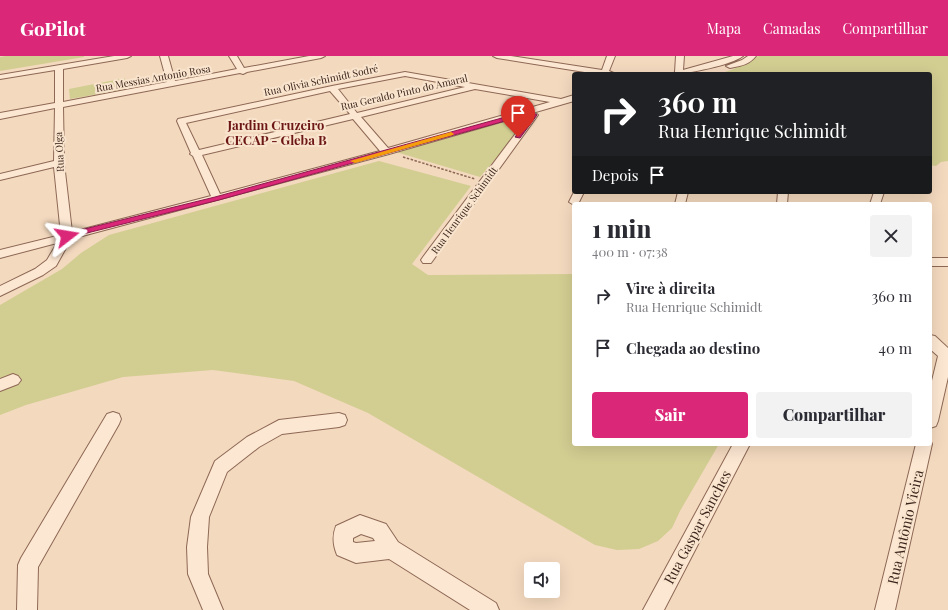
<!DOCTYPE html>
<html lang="pt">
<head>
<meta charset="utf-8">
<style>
	body { margin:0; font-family:"Playfair Display",serif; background:#f2f2f3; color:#2b2b33; height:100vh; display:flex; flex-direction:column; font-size:15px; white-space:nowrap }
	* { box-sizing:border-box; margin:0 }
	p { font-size:13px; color:#7c7c81 }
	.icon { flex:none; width:22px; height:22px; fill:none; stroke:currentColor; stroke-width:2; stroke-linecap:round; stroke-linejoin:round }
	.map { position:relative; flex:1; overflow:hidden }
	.side { position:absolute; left:572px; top:146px; width:360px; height:244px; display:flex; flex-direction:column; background:#fff; border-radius:4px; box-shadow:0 4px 16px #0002 }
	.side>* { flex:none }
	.banner { position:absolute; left:572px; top:16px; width:360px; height:122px; border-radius:4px; box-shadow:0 4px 16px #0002; background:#202124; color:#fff; overflow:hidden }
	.fabs { position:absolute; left:524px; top:506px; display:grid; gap:8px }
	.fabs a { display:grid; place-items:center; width:36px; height:36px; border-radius:4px; background:#fff; box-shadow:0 4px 16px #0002; font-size:20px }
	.pin { position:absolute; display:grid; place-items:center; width:34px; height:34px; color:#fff; margin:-41px -17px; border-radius:50% 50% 50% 0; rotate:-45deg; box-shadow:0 0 4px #0007 }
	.pin .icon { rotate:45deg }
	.me { position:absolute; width:44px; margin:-22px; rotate:76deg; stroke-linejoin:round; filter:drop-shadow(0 0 3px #0008) }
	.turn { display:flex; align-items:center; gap:14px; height:84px; padding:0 20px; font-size:18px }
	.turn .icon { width:52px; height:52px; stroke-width:2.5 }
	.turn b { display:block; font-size:28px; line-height:34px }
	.then { display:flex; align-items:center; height:38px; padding:0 20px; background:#0003; gap:8px; font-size:15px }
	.round { display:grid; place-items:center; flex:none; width:42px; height:42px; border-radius:4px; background:#f2f2f3 }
	.headline { display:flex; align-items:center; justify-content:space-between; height:68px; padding:0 20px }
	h1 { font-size:24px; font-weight:800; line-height:30px }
	.action { display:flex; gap:8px; margin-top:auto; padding:8px 20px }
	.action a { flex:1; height:46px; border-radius:4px; background:#db2777; color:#fff; font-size:16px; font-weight:800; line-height:46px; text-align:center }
	.action a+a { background:#f2f2f3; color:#2b2b33 }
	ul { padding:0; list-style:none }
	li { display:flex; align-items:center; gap:12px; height:52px; padding:0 20px }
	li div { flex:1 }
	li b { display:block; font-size:15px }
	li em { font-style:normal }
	header { display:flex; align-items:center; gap:24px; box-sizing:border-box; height:56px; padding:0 20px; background:#db2777; color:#fff }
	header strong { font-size:19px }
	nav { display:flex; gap:22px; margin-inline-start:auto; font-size:14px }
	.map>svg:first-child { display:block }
</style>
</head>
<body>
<header>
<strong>GoPilot</strong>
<nav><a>Mapa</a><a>Camadas</a><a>Compartilhar</a></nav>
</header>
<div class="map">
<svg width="948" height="554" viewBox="0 0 948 554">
	<rect width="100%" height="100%" fill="#f3d9be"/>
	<path fill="#d2cd91" d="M6,0H84V1L0,15V1Z
		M759,0H948V105L941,106L936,110L930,109V18H719L734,13L745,4Z
		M125,22L127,33L70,43L69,33Z
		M512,64H522L527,67L480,121L396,96Z
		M379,105L471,130L412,208L428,219L574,218V388H719L680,455L672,472L658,485L639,493L617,494L595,489L368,357L294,325L213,314L123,321L26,349L0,359V249L62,213L81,197L109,179Z"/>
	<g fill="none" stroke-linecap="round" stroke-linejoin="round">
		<defs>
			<path id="street" d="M114,0H131L127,2L63,13V46L167,26L160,0H168L175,25L237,13L229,0H237L244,12L309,0H325L321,2L247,16L243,18L240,17L63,51L64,107L72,176L211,140L193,100L190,98L191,97L177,65L178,63L332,30L405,16L561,43L574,39V45L389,98L71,183L56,210L43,219L0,240V230L35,213L47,204L57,187L0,202V194L61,179L54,111L0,124V118L54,105L55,52L0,63V57L55,47V14L0,23V19ZM405,20L465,31L357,57L338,33ZM475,33L550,46L388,92L361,61ZM330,35L350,58L199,94L186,67ZM353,63L380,95L220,138L202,99Z
				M493,0H511L602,14L607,0H615L609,15L616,18H597L497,2Z
				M676,0H684L683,14L733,0H743C732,9 687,18 672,18L675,16Z
				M748,0H756C749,9 740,10 730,12L726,10L742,4Z
				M534,56L538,59L431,207H423L421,204L423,201L531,57Z
				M574,136H584L578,148H574V149L569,146Z
				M678,136H688L685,148H675Z
				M778,136H788L787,148H777Z
				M874,136H884L880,148H870Z
				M930,202H948V210H930Z
				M930,279L935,280L948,292V321L938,365L936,370L930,372V333L938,300L930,293Z
				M13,318L18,320L21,324L18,328L0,335V323Z
				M113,356L119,358L121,363L119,368L38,511L37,554H17L18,509L21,502L107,358Z
				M339,357L345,359L347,364L345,369L339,371L282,378L259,391L227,416L209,461L207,491L208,518L223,554H203L188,518L187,491L191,461L215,405L247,381L279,364Z
				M930,383L932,388L895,554H875L916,388H930Z
				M733,388H750L664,554H643Z
				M360,459L386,468L398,486L496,547L499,554H470L389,503L356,507L337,499C333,489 332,480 336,470ZM361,478L373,482L375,485L356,487L353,486V482Z"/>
		</defs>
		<use href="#street" stroke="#8d6855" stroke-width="2"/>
		<path stroke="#8d6855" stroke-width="1.5" stroke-dasharray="2.5 1.5" stroke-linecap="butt" d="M403,101L475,123"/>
		<use href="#street" fill="#fce7d2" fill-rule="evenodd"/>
	</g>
	<path fill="#db2777" stroke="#8e194d" d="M520,57H534L537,59L520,82L515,81L531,60H523L219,144L67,182L63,180L64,178L215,141Z"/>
	<path fill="#f59e0b" d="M451,76L454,78L453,79L355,107L350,105Z"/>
	<g text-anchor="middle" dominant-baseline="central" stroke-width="4" stroke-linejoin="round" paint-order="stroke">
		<g font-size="10" fill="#3b241b" stroke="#f9e4ce">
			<text transform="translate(153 22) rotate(-10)">Rua Messias Antonio Rosa</text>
			<text transform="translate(321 24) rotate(-12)">Rua Olivia Schimidt Sodré</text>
			<text transform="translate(404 36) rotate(-13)">Rua Geraldo Pinto do Amaral</text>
			<text transform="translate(59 96) rotate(-93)">Rua Olga</text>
			<text transform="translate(464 154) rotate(-54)">Rua Henrique Schimidt</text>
		</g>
		<g font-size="13" font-weight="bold" fill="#6c1716" stroke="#f9e4ce">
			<text x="276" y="68">Jardim Cruzeiro<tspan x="276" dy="15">CECAP - Gleba B</tspan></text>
		</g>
		<g font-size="14" fill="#3b241b" stroke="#f9e4ce">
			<text transform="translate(697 471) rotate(-62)">Rua Gaspar Sanches</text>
			<text transform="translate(905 471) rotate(-77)">Rua Antônio Vieira</text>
		</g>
	</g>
</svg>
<div class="fabs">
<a><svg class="icon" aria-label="sound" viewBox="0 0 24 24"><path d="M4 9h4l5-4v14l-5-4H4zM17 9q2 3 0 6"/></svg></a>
</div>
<div class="pin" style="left:518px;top:81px;background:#d93025"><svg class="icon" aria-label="arrive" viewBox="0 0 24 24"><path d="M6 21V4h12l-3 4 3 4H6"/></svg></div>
<svg class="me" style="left:67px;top:180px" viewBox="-20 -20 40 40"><path d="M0-17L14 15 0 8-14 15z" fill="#db2777" stroke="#fff" stroke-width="4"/></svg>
<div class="banner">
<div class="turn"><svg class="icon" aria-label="right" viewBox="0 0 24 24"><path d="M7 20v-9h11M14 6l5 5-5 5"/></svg><div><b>360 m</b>Rua Henrique Schimidt</div></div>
<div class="then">Depois<svg class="icon" aria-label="arrive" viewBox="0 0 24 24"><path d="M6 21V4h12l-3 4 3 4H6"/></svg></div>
</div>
<section class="side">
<div class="headline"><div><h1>1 min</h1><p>400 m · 07:38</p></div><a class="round"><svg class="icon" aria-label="close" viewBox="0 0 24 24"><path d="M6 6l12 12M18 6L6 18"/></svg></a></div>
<ul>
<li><svg class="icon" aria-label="right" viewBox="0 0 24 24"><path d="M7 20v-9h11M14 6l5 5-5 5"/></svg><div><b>Vire à direita</b><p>Rua Henrique Schimidt</p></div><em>360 m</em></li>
<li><svg class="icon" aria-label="arrive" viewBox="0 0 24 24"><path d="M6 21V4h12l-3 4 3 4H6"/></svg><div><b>Chegada ao destino</b></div><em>40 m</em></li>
</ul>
<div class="action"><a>Sair</a><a>Compartilhar</a></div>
</section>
</div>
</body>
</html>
